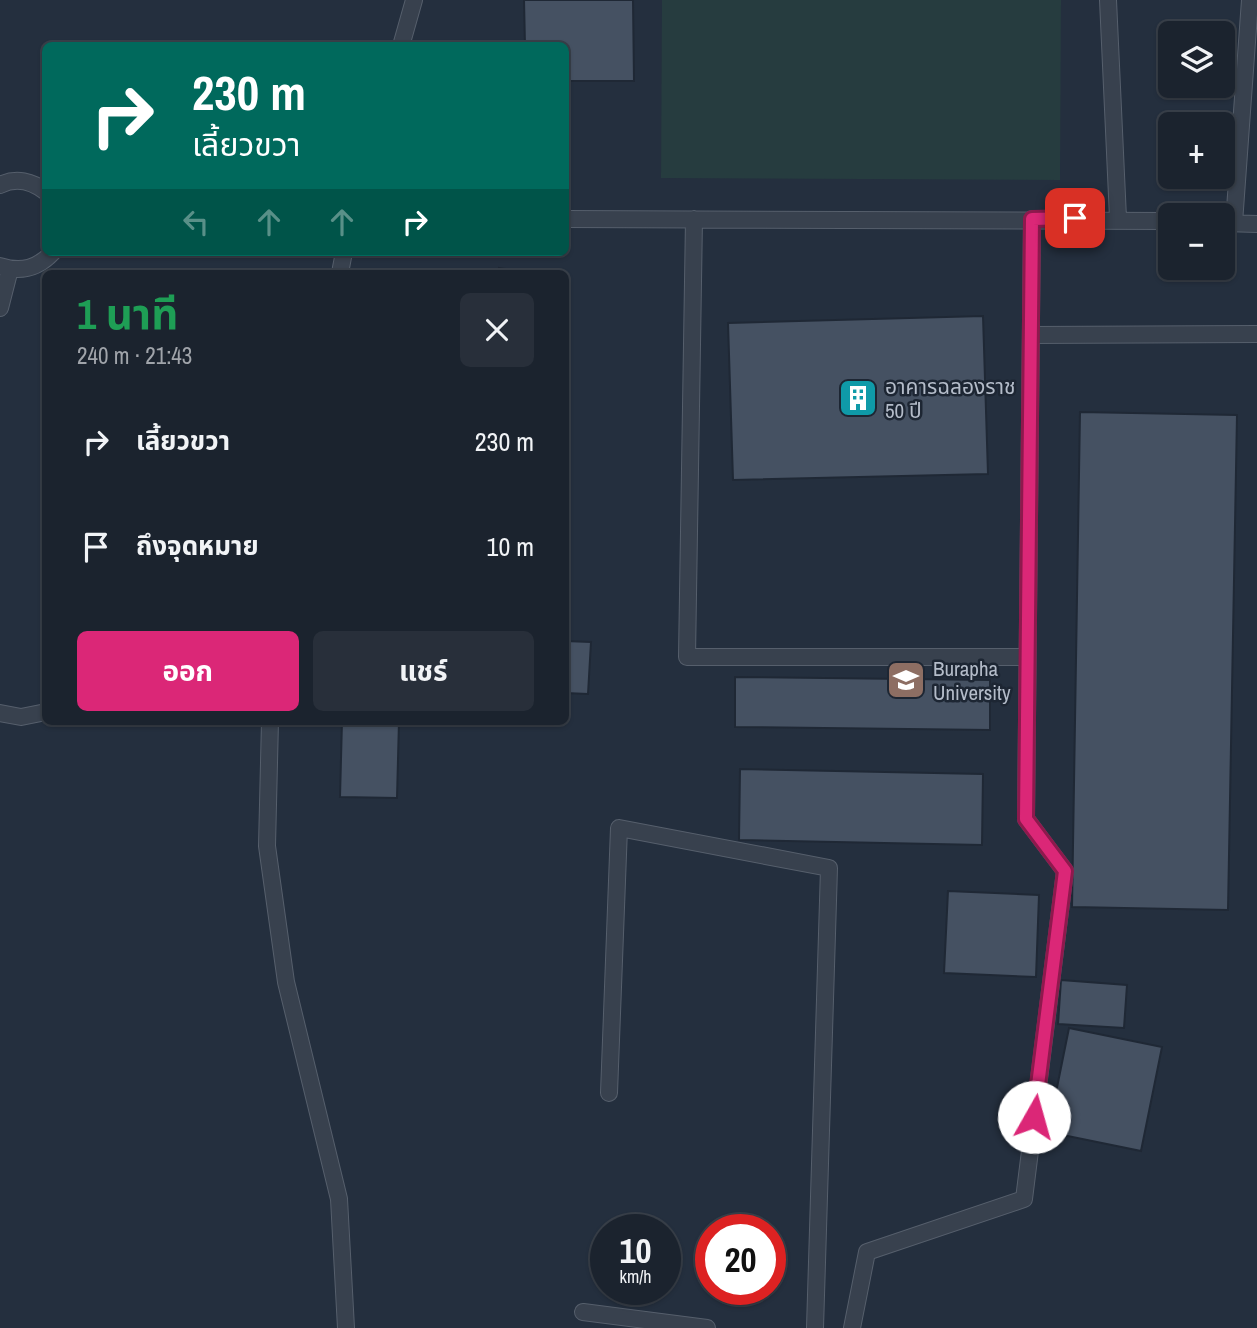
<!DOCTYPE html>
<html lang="th">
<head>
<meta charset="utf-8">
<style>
	body { margin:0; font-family:"Archivo Narrow","Noto Sans Thai",sans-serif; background:#282f3a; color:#f1f3f6; height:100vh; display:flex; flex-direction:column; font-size:26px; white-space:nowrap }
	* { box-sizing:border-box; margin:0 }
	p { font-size:23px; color:#a0a4aa }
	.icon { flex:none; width:38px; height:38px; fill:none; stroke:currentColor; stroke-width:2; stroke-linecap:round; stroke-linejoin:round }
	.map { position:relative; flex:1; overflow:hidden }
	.panel { position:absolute; left:42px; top:270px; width:527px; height:455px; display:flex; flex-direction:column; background:#1b232e; border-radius:10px; box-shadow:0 2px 5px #0004,0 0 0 2px #39404a }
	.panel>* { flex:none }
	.top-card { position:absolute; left:42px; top:42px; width:527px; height:214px; border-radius:10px; box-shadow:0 2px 5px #0004,0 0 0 2px #39404a; background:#00695c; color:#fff; overflow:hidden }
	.fabs { position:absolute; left:1158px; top:21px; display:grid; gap:14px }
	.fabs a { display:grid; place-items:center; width:77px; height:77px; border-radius:10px; background:#1b232e; box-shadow:0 2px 5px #0004,0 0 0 2px #39404a; font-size:35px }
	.speed { position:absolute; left:590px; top:1214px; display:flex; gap:14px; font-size:35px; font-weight:700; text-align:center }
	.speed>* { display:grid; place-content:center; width:91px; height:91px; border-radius:50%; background:#1b232e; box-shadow:0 2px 5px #0004,0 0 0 2px #39404a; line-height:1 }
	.speed small { font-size:18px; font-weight:400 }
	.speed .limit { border:10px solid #d22; background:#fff; color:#111 }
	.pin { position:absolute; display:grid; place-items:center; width:60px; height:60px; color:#fff; margin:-30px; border-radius:14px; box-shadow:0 4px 10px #0006 }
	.me { position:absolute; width:77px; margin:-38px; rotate:7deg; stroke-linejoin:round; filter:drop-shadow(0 0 5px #0008) }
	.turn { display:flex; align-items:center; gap:24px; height:147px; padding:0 35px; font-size:32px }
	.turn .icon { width:91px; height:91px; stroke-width:2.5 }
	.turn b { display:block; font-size:49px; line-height:60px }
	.lanes { display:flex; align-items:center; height:66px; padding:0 35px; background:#0003; justify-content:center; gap:35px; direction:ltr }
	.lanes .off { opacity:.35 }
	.round { display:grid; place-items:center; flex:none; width:74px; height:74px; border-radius:10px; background:#282f3a }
	.headline { display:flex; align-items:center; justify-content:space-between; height:119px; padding:0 35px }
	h1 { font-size:42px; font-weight:700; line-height:52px; color:#1e9e55 }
	.primary-button { display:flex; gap:14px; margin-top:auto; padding:14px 35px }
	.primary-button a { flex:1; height:80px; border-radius:10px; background:#db2777; color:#fff; font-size:28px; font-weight:700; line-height:80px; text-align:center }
	.primary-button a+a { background:#282f3a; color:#f1f3f6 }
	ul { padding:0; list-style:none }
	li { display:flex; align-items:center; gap:21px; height:105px; padding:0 35px }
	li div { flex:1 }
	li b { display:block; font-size:26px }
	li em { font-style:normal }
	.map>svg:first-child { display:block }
</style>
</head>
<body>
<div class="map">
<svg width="1257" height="1328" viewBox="0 0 1257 1328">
	<rect width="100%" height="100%" fill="#242f3e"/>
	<path fill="#263c3f" d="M662,0H1061L1060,180L661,178Z"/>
	<path fill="#455162" stroke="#1f2835" stroke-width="2" d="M524,0H633L634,81H565V46H525Z
		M499,268L529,273H498Z
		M983,316L988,474L733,480L728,323Z
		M1080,412L1237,415L1228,910L1072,907Z
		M565,641L591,642L588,694L565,693Z
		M735,677L990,680V730L735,727Z
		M342,721H399L397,798L340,797Z
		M740,769L983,774L982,845L739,840Z
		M948,891L1039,895L1036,977L944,973Z
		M1061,980L1127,985L1124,1028L1058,1024Z
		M1069,1028L1162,1047L1141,1151L1048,1132Z"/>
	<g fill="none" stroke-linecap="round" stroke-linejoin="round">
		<defs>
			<path id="service" d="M1108,0L1118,218
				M401,46L414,0
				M0,185C16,177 32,181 46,192
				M565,219L1171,221
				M694,219L687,657H1027
				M1224,223L1257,224
				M1234,223L1250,0
				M0,266C22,273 38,268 53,252
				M340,273L344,252
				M0,308L10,269
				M1031,335L1257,334
				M0,713L21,717L46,712
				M270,721L267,846L286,982L339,1199L346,1328
				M609,1093L619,828L829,868L815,1328
				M583,1312L707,1328
				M852,1328L867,1252L1024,1199L1065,871L1026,819L1032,219"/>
		</defs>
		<use href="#service" stroke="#565f6c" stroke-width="18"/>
		<use href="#service" stroke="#38414e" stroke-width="16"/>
	</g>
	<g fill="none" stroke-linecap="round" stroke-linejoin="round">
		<defs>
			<path id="route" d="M1034,1117L1065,871L1026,819L1032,219L1075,218"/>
		</defs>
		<use href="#route" stroke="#8e194d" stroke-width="18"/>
		<use href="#route" stroke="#db2777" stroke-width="12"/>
	</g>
	<defs>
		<symbol id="building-square" viewBox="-11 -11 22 22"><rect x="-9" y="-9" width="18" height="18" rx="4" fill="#0f9aa8" stroke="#1d2633"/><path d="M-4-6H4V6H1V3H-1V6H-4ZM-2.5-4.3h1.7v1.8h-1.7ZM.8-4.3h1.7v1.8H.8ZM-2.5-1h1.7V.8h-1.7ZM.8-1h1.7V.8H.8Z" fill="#fff"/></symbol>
		<symbol id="university-square" viewBox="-11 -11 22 22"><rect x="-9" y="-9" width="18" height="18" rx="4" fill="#8d6e63" stroke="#1d2633"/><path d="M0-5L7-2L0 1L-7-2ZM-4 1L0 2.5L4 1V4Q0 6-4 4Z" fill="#fff"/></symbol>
	</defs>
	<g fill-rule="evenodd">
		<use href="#building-square" x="836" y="376" width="44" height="44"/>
		<use href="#university-square" x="884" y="658" width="44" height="44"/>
	</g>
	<g text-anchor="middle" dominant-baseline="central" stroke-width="5" stroke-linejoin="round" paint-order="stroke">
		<g font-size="21" fill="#b4bcc9" stroke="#1d2633" text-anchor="start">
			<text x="885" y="386">อาคารฉลองราช<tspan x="885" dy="24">50 ปี</tspan></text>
			<text x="933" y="668">Burapha<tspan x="933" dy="24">University</tspan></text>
		</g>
	</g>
</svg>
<div class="fabs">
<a><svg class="icon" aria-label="layers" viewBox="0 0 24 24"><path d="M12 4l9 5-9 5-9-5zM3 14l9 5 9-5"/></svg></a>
<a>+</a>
<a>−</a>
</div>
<div class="speed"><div>10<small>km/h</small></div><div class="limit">20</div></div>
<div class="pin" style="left:1075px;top:218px;background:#d93025"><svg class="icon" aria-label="arrive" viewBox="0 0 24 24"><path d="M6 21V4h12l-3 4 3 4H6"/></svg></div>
<svg class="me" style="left:1034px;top:1117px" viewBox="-20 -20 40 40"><circle r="19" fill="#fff"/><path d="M0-13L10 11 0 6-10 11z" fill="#db2777"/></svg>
<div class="top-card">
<div class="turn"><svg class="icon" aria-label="right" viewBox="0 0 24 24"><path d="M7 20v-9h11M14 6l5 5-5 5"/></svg><div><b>230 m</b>เลี้ยวขวา</div></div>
<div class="lanes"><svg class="icon off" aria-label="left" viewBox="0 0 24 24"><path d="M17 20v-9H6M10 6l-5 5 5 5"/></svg><svg class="icon off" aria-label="ahead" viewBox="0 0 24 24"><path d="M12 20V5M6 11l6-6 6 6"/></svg><svg class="icon off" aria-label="ahead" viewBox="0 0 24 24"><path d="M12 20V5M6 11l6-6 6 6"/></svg><svg class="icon" aria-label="right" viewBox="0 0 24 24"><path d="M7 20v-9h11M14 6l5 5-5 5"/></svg></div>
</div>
<section class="panel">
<div class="headline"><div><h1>1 นาที</h1><p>240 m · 21:43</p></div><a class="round"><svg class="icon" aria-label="close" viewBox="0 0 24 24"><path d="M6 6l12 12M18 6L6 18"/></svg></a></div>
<ul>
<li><svg class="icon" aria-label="right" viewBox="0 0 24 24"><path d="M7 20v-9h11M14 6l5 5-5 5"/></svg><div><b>เลี้ยวขวา</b></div><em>230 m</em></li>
<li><svg class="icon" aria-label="arrive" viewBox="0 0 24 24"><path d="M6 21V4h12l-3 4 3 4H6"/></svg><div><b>ถึงจุดหมาย</b></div><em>10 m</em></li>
</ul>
<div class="primary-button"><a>ออก</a><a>แชร์</a></div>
</section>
</div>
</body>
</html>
